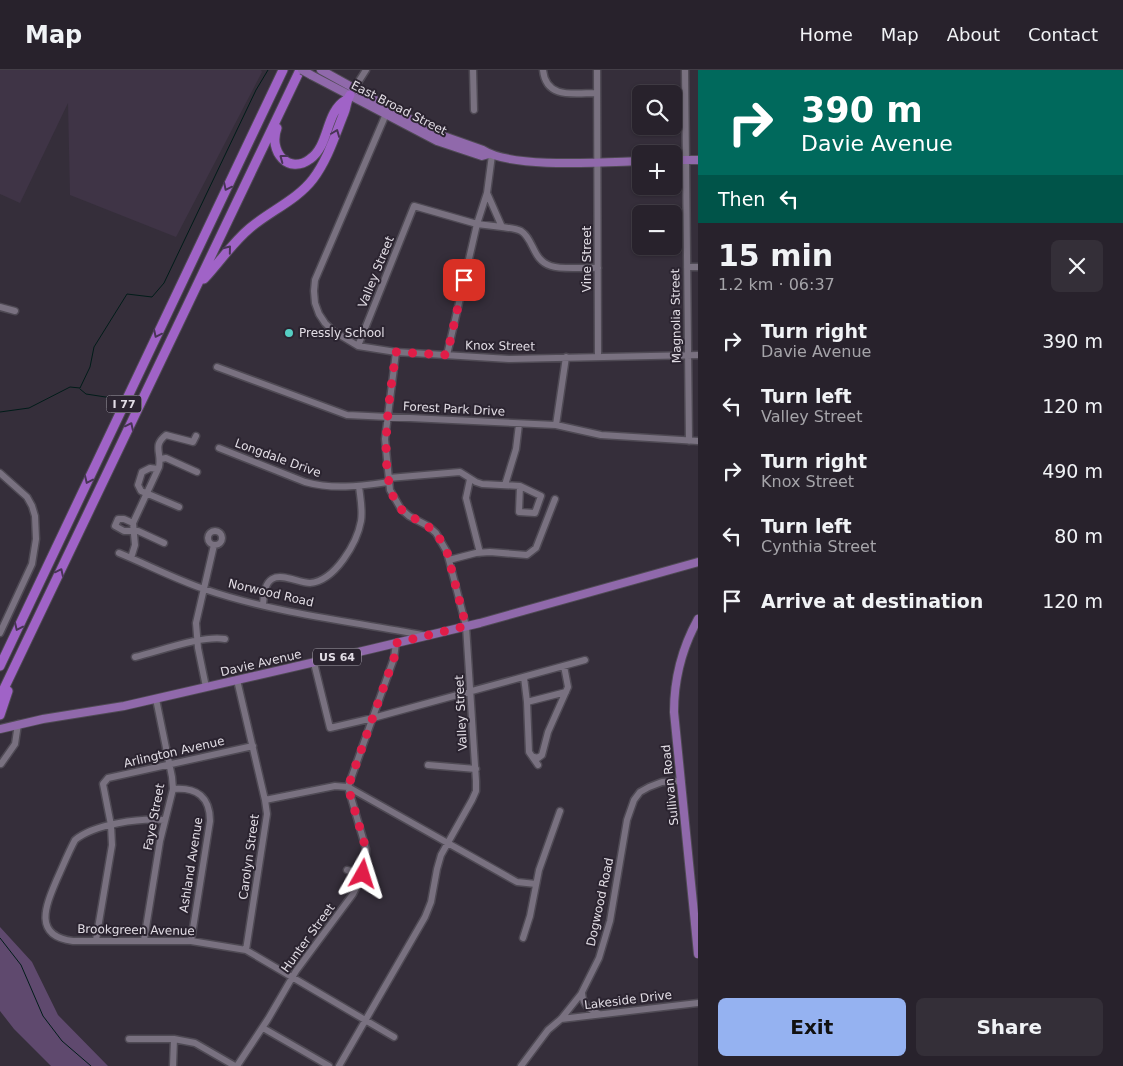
<!DOCTYPE html>
<html lang="en">
<head>
<meta charset="utf-8">
<style>
	body { margin:0; font-family:"DejaVu Sans",sans-serif; background:#342f38; color:#f1f3f6; height:100vh; display:flex; flex-direction:column; font-size:19px; white-space:nowrap }
	* { box-sizing:border-box; margin:0 }
	p { font-size:16px; color:#a5a4a9 }
	.icon { flex:none; width:28px; height:28px; fill:none; stroke:currentColor; stroke-width:2; stroke-linecap:round; stroke-linejoin:round }
	.map { position:relative; flex:1; overflow:hidden }
	.panel { display:flex; flex-direction:column; background:#28222c; width:425px }
	.panel>* { flex:none }
	.guide { background:#00695c; color:#fff; overflow:hidden }
	.tools { position:absolute; left:632px; top:15px; display:grid; gap:10px }
	.tools a { display:grid; place-items:center; width:50px; height:50px; border-radius:8px; background:#28222c; box-shadow:0 1px 4px #0004,0 0 0 1px #443f48; font-size:25px }
	.pin { position:absolute; display:grid; place-items:center; width:42px; height:42px; color:#fff; margin:-21px; border-radius:10px; box-shadow:0 2px 8px #0006 }
	.me { position:absolute; width:55px; margin:-28px; rotate:6deg; stroke-linejoin:round; filter:drop-shadow(0 0 4px #0008) }
	.turn { display:flex; align-items:center; gap:18px; height:105px; padding:0 20px; font-size:22px }
	.turn .icon { width:65px; height:65px; stroke-width:2.5 }
	.turn b { display:block; font-size:35px; line-height:42px }
	.then { display:flex; align-items:center; height:48px; padding:0 20px; background:#0003; gap:10px; font-size:19px }
	.round { display:grid; place-items:center; flex:none; width:52px; height:52px; border-radius:8px; background:#342f38 }
	.headline { display:flex; align-items:center; justify-content:space-between; height:85px; padding:0 20px }
	h1 { font-size:30px; font-weight:700; line-height:38px }
	.cta { display:flex; gap:10px; margin-top:auto; padding:10px 20px }
	.cta a { flex:1; height:58px; border-radius:8px; background:#95b2f1; color:#111; font-size:20px; font-weight:700; line-height:58px; text-align:center }
	.cta a+a { background:#342f38; color:#f1f3f6 }
	ul { padding:0; list-style:none }
	li { display:flex; align-items:center; gap:15px; height:65px; padding:0 20px }
	li div { flex:1 }
	li b { display:block; font-size:19px }
	li em { font-style:normal }
	header { display:flex; align-items:center; gap:30px; box-sizing:border-box; height:70px; padding:0 25px; background:#28222c; border-bottom:1px solid #443f48 }
	header strong { font-size:24px }
	nav { display:flex; gap:28px; margin-inline-start:auto; font-size:18px }
	main { display:flex; flex:1; min-height:0 }
	.map>svg:first-child { display:block }
</style>
</head>
<body>
<header>
<strong>Map</strong>
<nav><a>Home</a><a>Map</a><a>About</a><a>Contact</a></nav>
</header>
<main>
<div class="map">
<svg width="698" height="996" viewBox="0 0 698 996">
	<rect width="100%" height="100%" fill="#352e3a"/>
	<path fill="#3f3446" d="M0,0H261L262,2L176,167L70,125L68,33L20,133L0,124Z"/>
	<path fill="#5f496e" d="M0,857L32,892L58,945L108,996H51L14,959L0,941Z"/>
	<g fill="none" stroke-linecap="round" stroke-linejoin="round">
		<path stroke="#011c19" stroke-width="1" d="M80,319L86,324L112,328
			M0,342L29,338L70,317L80,318L90,297L94,277L127,224L152,227L164,213L256,20L268,0
			M0,868L21,895L43,946L62,971L91,996"/>
		<defs>
			<path id="minor" d="M473,0L474,40
				M543,0C546,30 575,23 597,23
				M597,0L598,287
				M685,0L689,371
				M352,22L366,0
				M386,44L315,210L314,221L315,233L319,244L325,253L333,261L358,276L396,282L509,289L698,285
				M487,123L502,157C508,158 515,158 521,161C534,169 532,190 551,196C563,200 584,197 598,198
				M687,197H698
				M0,237L15,241
				M358,276L414,136L477,154L502,157
				M447,285L477,154L487,123L492,85
				M217,297L347,345L556,355L601,365L698,371
				M556,355L566,287
				M219,378L305,412C334,420 360,416 389,412
				M161,389L166,388L197,402
				M158,399L150,398L142,402L138,415L141,421L179,437
				M0,403L27,427L32,436L35,446L36,469L32,494L0,563
				M389,408L460,402L476,412L482,414L520,416L541,426L535,443L519,442L520,416
				M470,409L466,428L480,483
				M505,415L516,379L519,354
				M133,453L124,449H118L115,456L124,461H138L164,473
				M208 468a7 7 0 1 1 14 0a7 7 0 1 1-14 0Z
				M119,483C148,495 175,509 204,519C274,543 349,551 422,565V567
				M131,488L135,475L133,453L159,397C162,382 152,376 166,365L193,372L196,366
				M449,490L476,483L490,482L527,485L536,478L555,429
				M263,534C264,526 264,514 272,509C282,503 299,513 310,513C335,511 357,473 361,451C363,439 360,427 359,416
				M135,587C160,581 202,565 225,569
				M314,593L330,658L373,648L585,590
				M524,607L527,632L529,682L538,695
				M237,610L265,730L267,744L246,880
				M206,617L198,578L196,553L214,475
				M527,632L566,622
				M534,687L538,688L542,685L548,662L568,617L564,596
				M1,694L15,674L18,654
				M428,695L476,699
				M173,719C197,717 210,727 210,751L191,871
				M265,730L335,716L348,717L517,812L536,814
				M165,750C140,748 94,754 75,770C68,783 63,796 57,809C46,835 32,866 73,871H191L246,880L394,967
				M347,800L363,804
				M523,868L530,846L539,800L560,741
				M96,870L112,775L111,755L103,714L108,708L253,676
				M144,870L160,771L173,719L172,707L156,629
				M582,923C583,935 588,939 599,944
				M561,949L698,933
				M263,958L329,996
				M129,969H174L195,973L235,996
				M173,996L174,969
				M237,996L268,949L296,901L353,824L363,804L366,792V779L348,717L394,588L396,573
				M339,996L425,847L431,832L437,799L441,785L472,730L476,721V711L466,556L447,482L436,463L428,456L409,446L401,439L390,420L385,369L396,282
				M521,996L548,960L561,949L581,924L599,888L610,851L627,750L634,730L640,722L649,717L662,712L681,711"/>
			<path id="major" d="M321,0L435,63L483,80C512,99 605,92 641,91
				M311,5L437,71L482,86L489,84
				M674,90H698
				M698,549C682,578 674,609 674,642L698,884
				M0,659L43,649L124,636L367,580L480,553L698,492"/>
			<path id="highway" d="M277,58C268,82 289,105 310,89C330,75 325,42 346,30
				M204,209C220,192 232,173 250,158C270,141 297,130 313,109C328,89 335,65 344,43C347,36 346,31 350,25
				M0,596L283,0
				M0,627L300,0
				M0,645L8,621"/>
		</defs>
		<use href="#minor" stroke="#4f4a54" stroke-width="9"/>
		<use href="#major" stroke="#4f4a54" stroke-width="10"/>
		<use href="#highway" stroke="#4f4a54" stroke-width="11"/>
		<use href="#minor" stroke="#797180" stroke-width="6"/>
		<use href="#major" stroke="#9069ab" stroke-width="8"/>
		<use href="#highway" stroke="#a063c7" stroke-width="9"/>
		<defs>
			<path id="major-bridge" d="M302,0L311,5"/>
		</defs>
		<use href="#major-bridge" stroke="#4f4a54" stroke-width="10" stroke-linecap="butt"/>
		<use href="#major-bridge" stroke="#9069ab" stroke-width="8"/>
	</g>
	<defs><path id="oneway-chevron" d="M-2-3.5L2.5 0L-2 3.5" fill="none" stroke-width="1.6" stroke-linecap="round" stroke-linejoin="round" transform="scale(1.25)"/></defs>
	<g stroke="#483456">
		<use href="#oneway-chevron" transform="translate(336 63) rotate(-69)"/>
		<use href="#oneway-chevron" transform="translate(283 88) rotate(-143)"/>
		<use href="#oneway-chevron" transform="translate(227 117) rotate(116)"/>
		<use href="#oneway-chevron" transform="translate(228 179) rotate(-51)"/>
		<use href="#oneway-chevron" transform="translate(157 264) rotate(116)"/>
		<use href="#oneway-chevron" transform="translate(130 356) rotate(-64)"/>
		<use href="#oneway-chevron" transform="translate(88 410) rotate(115)"/>
		<use href="#oneway-chevron" transform="translate(60 502) rotate(-64)"/>
		<use href="#oneway-chevron" transform="translate(18 557) rotate(115)"/>
	</g>
	<g fill="none" stroke-linecap="round" stroke-linejoin="round">
		<path stroke="#e11d48" stroke-width="9" stroke-dasharray="0 16.2" d="M363,804L366,779L348,717L394,588L396,573L466,556L447,482C442,471 436,462 426,455C418,450 408,446 401,439C374,410 391,319 396,282L447,285L464,210"/>
	</g>
	<circle fill="#56cec3" stroke="#2b2430" stroke-width="2" cx="289" cy="263" r="5"/>
	<g text-anchor="middle" dominant-baseline="central" stroke-width="4" stroke-linejoin="round" paint-order="stroke">
		<g fill="#2b2430" stroke="#aba6af" stroke-width="1">
			<rect x="106.5" y="325.5" width="35" height="17" rx="4"/>
			<rect x="313" y="578.5" width="48" height="17" rx="4"/>
		</g>
		<g font-size="11" font-weight="bold" fill="#e2dde5">
			<text x="124" y="334">I 77</text>
			<text x="337" y="587">US 64</text>
		</g>
		<g font-size="12" fill="#e2dde5" stroke="#2b2430">
			<text transform="translate(399 38) rotate(27)">East Broad Street</text>
			<text transform="translate(587 189) rotate(-90)">Vine Street</text>
			<text transform="translate(376 202) rotate(-68)">Valley Street</text>
			<text transform="translate(676 246) rotate(-91)">Magnolia Street</text>
			<text transform="translate(500 276) rotate(1)">Knox Street</text>
			<text transform="translate(454 339) rotate(3)">Forest Park Drive</text>
			<text transform="translate(278 388) rotate(20)">Longdale Drive</text>
			<text transform="translate(271 523) rotate(13)">Norwood Road</text>
			<text transform="translate(261 593) rotate(-13)">Davie Avenue</text>
			<text transform="translate(461 643) rotate(-93)">Valley Street</text>
			<text transform="translate(174 682) rotate(-13)">Arlington Avenue</text>
			<text transform="translate(670 715) rotate(-96)">Sullivan Road</text>
			<text transform="translate(154 747) rotate(-79)">Faye Street</text>
			<text transform="translate(249 787) rotate(-82)">Carolyn Street</text>
			<text transform="translate(191 795) rotate(-81)">Ashland Avenue</text>
			<text transform="translate(600 832) rotate(-78)">Dogwood Road</text>
			<text transform="translate(136 860) rotate(1)">Brookgreen Avenue</text>
			<text transform="translate(308 868) rotate(-54)">Hunter Street</text>
			<text transform="translate(628 930) rotate(-7)">Lakeside Drive</text>
		</g>
		<g font-size="12" fill="#e2dde5" stroke="#2b2430" text-anchor="start">
			<text x="299" y="263">Pressly School</text>
		</g>
	</g>
</svg>
<div class="tools">
<a><svg class="icon" aria-label="search" viewBox="0 0 24 24"><circle cx="10" cy="10" r="6"/><path d="M15 15l6 6"/></svg></a>
<a>+</a>
<a>−</a>
</div>
<div class="pin" style="left:464px;top:210px;background:#d93025"><svg class="icon" aria-label="arrive" viewBox="0 0 24 24"><path d="M6 21V4h12l-3 4 3 4H6"/></svg></div>
<svg class="me" style="left:363px;top:804px" viewBox="-20 -20 40 40"><path d="M0-17L14 15 0 8-14 15z" fill="#e11d48" stroke="#fff" stroke-width="4"/></svg>
</div>
<section class="panel">
<div class="guide">
<div class="turn"><svg class="icon" aria-label="right" viewBox="0 0 24 24"><path d="M7 20v-9h11M14 6l5 5-5 5"/></svg><div><b>390 m</b>Davie Avenue</div></div>
<div class="then">Then<svg class="icon" aria-label="left" viewBox="0 0 24 24"><path d="M17 20v-9H6M10 6l-5 5 5 5"/></svg></div>
</div>
<div class="headline"><div><h1>15 min</h1><p>1.2 km · 06:37</p></div><a class="round"><svg class="icon" aria-label="close" viewBox="0 0 24 24"><path d="M6 6l12 12M18 6L6 18"/></svg></a></div>
<ul>
<li><svg class="icon" aria-label="right" viewBox="0 0 24 24"><path d="M7 20v-9h11M14 6l5 5-5 5"/></svg><div><b>Turn right</b><p>Davie Avenue</p></div><em>390 m</em></li>
<li><svg class="icon" aria-label="left" viewBox="0 0 24 24"><path d="M17 20v-9H6M10 6l-5 5 5 5"/></svg><div><b>Turn left</b><p>Valley Street</p></div><em>120 m</em></li>
<li><svg class="icon" aria-label="right" viewBox="0 0 24 24"><path d="M7 20v-9h11M14 6l5 5-5 5"/></svg><div><b>Turn right</b><p>Knox Street</p></div><em>490 m</em></li>
<li><svg class="icon" aria-label="left" viewBox="0 0 24 24"><path d="M17 20v-9H6M10 6l-5 5 5 5"/></svg><div><b>Turn left</b><p>Cynthia Street</p></div><em>80 m</em></li>
<li><svg class="icon" aria-label="arrive" viewBox="0 0 24 24"><path d="M6 21V4h12l-3 4 3 4H6"/></svg><div><b>Arrive at destination</b></div><em>120 m</em></li>
</ul>
<div class="cta"><a>Exit</a><a>Share</a></div>
</section>
</main>
</body>
</html>
